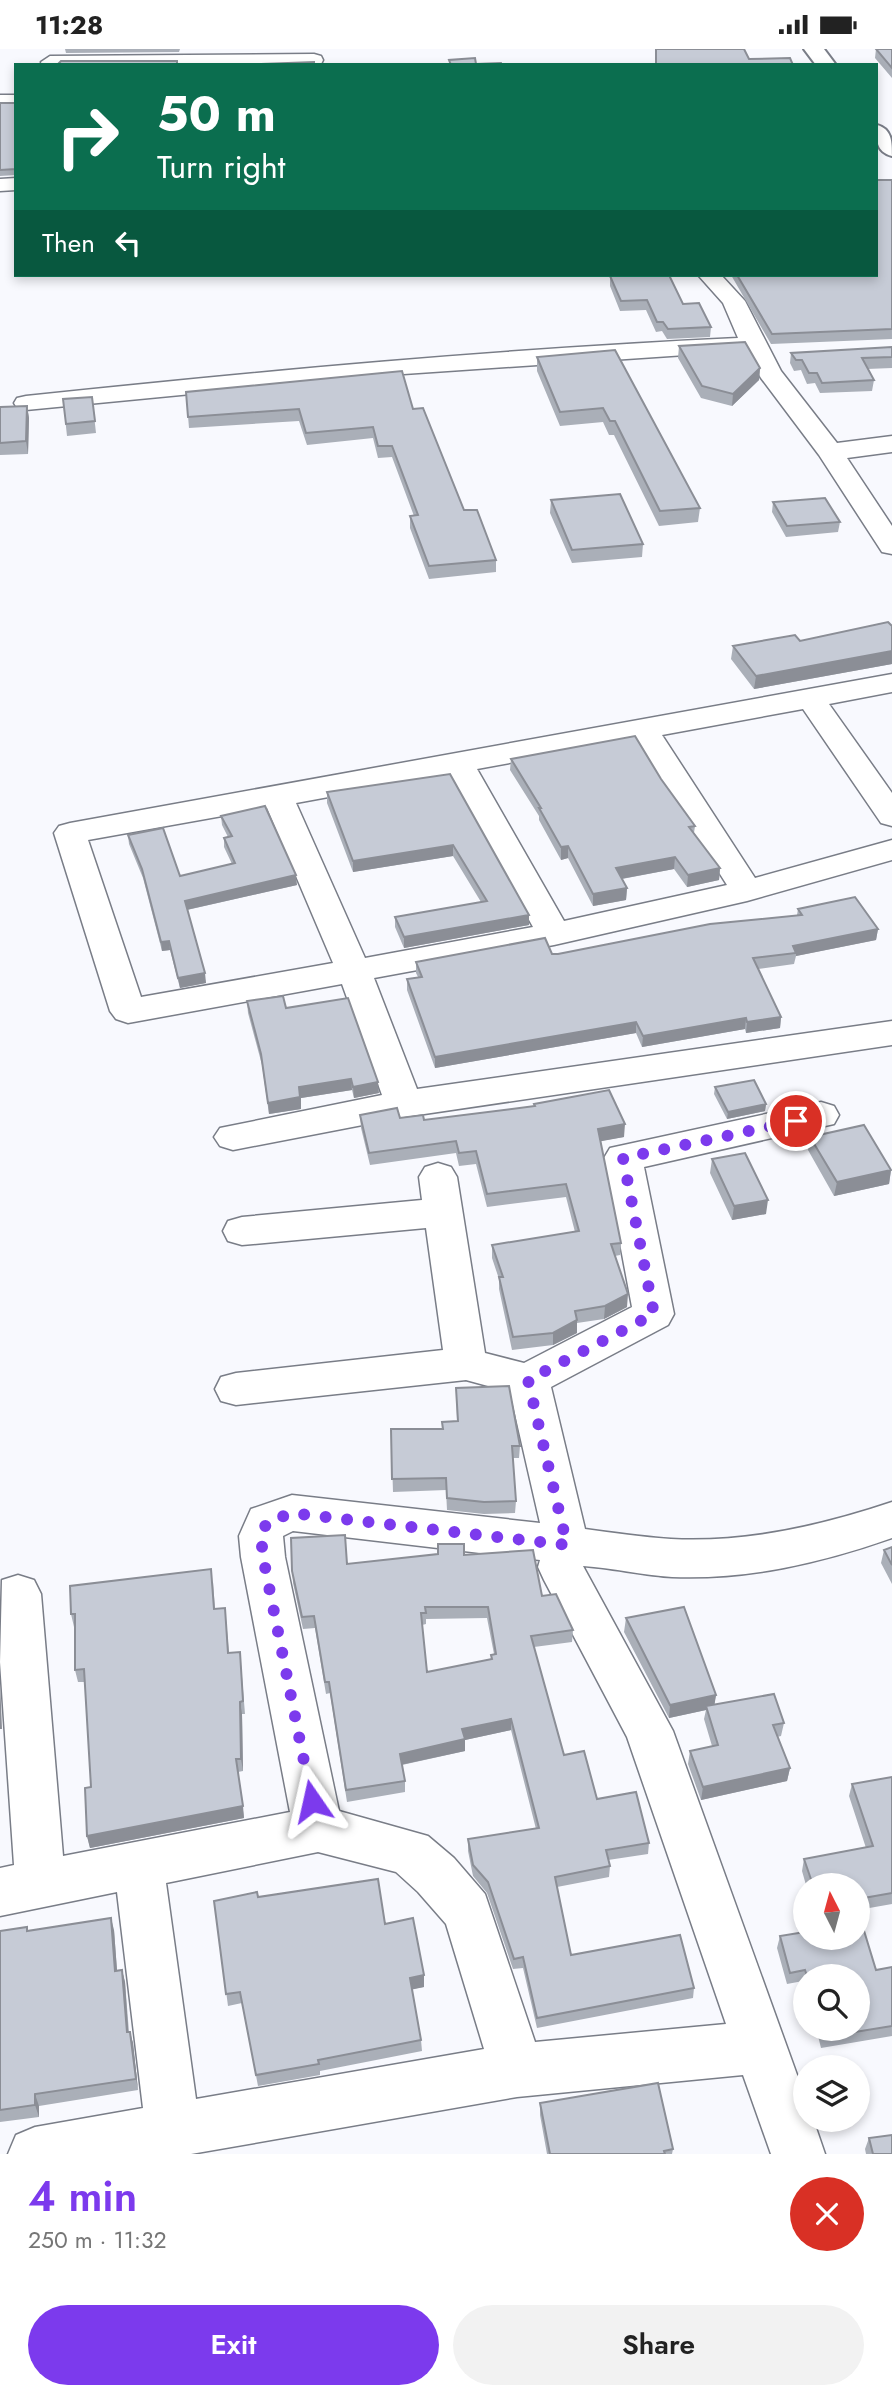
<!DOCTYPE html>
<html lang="en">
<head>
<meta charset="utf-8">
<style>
	body { margin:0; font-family:Jost,sans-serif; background:#f2f2f2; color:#222; height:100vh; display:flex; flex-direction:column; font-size:26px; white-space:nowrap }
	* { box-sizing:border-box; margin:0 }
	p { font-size:23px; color:#767676 }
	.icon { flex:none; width:38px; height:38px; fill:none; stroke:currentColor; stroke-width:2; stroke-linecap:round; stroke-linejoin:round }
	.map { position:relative; height:2105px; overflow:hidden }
	.drawer { display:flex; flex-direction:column; background:#fff; flex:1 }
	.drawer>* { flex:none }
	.guide { position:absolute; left:14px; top:14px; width:864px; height:214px; border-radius:0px; box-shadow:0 4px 10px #0003; background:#0b6e4f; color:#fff; overflow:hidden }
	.needle { width:46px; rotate:354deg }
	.tools { position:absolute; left:793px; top:1824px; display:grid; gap:14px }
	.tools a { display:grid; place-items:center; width:77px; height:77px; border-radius:50%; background:#fff; box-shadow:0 4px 10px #0003; font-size:35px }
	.pin { position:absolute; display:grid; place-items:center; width:60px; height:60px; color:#fff; margin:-30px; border:4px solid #fff; border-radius:50%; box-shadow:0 2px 7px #0007 }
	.me { position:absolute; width:77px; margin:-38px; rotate:349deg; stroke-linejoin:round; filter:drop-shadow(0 0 5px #0008) }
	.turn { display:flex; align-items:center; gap:24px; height:147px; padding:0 28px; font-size:32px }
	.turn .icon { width:91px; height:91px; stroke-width:2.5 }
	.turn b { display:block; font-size:49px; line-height:60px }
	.then { display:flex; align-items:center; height:66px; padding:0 28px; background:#0003; gap:14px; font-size:26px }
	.round { display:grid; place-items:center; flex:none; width:74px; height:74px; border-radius:37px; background:#f2f2f2 }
	.overview { display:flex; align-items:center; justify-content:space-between; height:119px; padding:0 28px }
	h1 { font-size:42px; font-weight:600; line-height:52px; color:#7c3aed }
	.cta { display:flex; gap:14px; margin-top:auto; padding:14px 28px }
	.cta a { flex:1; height:80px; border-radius:42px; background:#7c3aed; color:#fff; font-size:28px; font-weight:600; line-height:80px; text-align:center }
	.cta a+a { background:#f2f2f2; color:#222 }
	.status { display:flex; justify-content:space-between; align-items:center; height:49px; padding:0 35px; background:#fff; direction:ltr }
	.status svg { height:19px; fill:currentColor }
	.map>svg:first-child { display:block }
</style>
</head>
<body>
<div class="status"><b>11:28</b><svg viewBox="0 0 49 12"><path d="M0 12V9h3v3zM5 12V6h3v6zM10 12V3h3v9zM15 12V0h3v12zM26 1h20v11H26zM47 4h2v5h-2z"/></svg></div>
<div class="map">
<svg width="892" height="2105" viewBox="0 0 892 2105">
	<rect width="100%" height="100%" fill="#f8f9fe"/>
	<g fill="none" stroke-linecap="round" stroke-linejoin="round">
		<defs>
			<path id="minor" d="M314,5L321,7L323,11L321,15L42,16L41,13L50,7Z
				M0,46H16V58H0Z
				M16,129V141L0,142V130Z
				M698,226H721L745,252L781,322L837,394L892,387V403L847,409L892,477V505L882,503L819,406L761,329L745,302L389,326L26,361L17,359L14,354L17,349L26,347C263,322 500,300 738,289L723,254Z
				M892,625V643L829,655L892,744V777L881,774L803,660L662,686L755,829L892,791V811L747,852L554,896L374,929L417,1040L892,972V996L404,1068L233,1101L220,1097L214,1088L220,1079L382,1046L342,935L128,974L116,970L110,962L54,784L59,777L70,774ZM635,691L727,836L564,872L477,720ZM448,726L533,878L365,909L296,754ZM267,759L333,914L141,948L88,791Z
				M821,1053L834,1057L839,1066L834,1075L644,1118L674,1265L668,1276L551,1338L585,1480C614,1484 642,1488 671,1490C746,1494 821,1477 892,1453V1489C821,1514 748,1531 672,1528C642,1526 612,1519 583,1517L673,1682L805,2048V2070H813L825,2105H771L743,2026L517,2048L191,2105H8L16,2086L35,2078L143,2059L117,1843L0,1867V1819L14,1816L0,1613L2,1531L18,1526L34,1531L41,1545L63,1807L290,1763L241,1508L239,1487L251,1460L292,1446L540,1474L510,1343L466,1331L236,1356L221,1352L215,1340L221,1328L236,1324L443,1301L426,1179L242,1196L228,1192L223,1182L228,1172L242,1168L422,1151L419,1128L425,1118L438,1114L451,1118L457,1128L485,1304L524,1314L632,1258L604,1109L610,1099ZM293,1482L540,1511L538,1518L544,1531L627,1688L726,1975L535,1993L485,1845L454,1809L428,1787L339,1762L285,1508L283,1487ZM318,1803L396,1823L418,1843L446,1875L484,2000L196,2050L166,1834Z"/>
			<path id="primary" d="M804,0H824L836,16H816Z
				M877,76C892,80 892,93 892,107C876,103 876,90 877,76Z"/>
		</defs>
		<use href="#minor" stroke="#797d87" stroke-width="3"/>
		<use href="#primary" stroke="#797d87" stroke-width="4"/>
		<use href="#minor" fill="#fff" fill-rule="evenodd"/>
		<use href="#primary" fill="#fff" fill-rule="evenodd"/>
	</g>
	<path fill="#aaafb8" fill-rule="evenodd" d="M65,0H180L179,3L66,4Z
		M876,0H892V29L875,9Z
		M16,53V126L0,127V54H15Z
		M892,131V290L771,295L731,226H877Z
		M625,226H669L683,255L711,278L710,288L667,290L662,282L656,283L646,261L620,262L610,237V227Z
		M679,297L760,319L759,331L732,357L701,349L678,309Z
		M892,298V319L867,320L874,331L872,342L820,344L815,334L807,335L801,321L794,322L790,314L791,304Z
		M615,301L700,459L698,473L659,477L614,386H609L603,373L560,377L537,322V308Z
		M186,343L413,360L464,461L496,511V523L429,530L410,479V467H414L392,408L378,409L373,389L307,396L299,372L189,379Z
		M92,348L96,384L67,387L63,350Z
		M27,357L29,369L28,405L0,406V358Z
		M551,451L643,495L642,508L572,514L550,464Z
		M773,453L840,473L838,483L786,488L772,463Z
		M892,577V615L754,640L731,610L733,597L800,592Z
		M511,710L661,730L695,777L694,784L720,819L719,831L687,838L674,820L622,830L627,839L626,851L593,857L568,809L561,811L539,771V767L510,721Z
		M450,725L529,866V876L404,899L395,878V868L481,853L453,807L353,823L327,754V743Z
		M221,767L297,836L187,861L206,934L180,939L170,901L162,902L143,829L129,795L128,786L180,827L232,815L224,798V789L228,788L222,776Z
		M798,860L878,880L876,891L796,907L794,915L758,920L781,968L780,979L746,984L745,980L642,998L636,984L435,1019L407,941V930L418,928L416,924V913L558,905L797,866Z
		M247,952L286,959L379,1044L354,1049L352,1041L301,1049V1060L269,1065L262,1016L248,964Z
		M715,1038L766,1055L765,1062L727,1070L714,1045Z
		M534,1055L624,1088L600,1092L621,1194L620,1206L615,1207L627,1258L604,1270L577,1274V1284L553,1296L512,1301L499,1240V1230L492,1209V1196L575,1183L566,1148L487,1158L476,1115L459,1117L456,1104L370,1116L361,1079L360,1066L424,1071L534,1057Z
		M810,1088L891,1121L889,1135L834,1147L808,1101Z
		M712,1110L766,1165L732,1171L710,1124Z
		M456,1339L520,1397L519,1409H513L516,1452L515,1464L484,1465L447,1461L446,1441L393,1443L391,1380H442V1373L457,1372Z
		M291,1489L347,1515L464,1506L542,1547L573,1581L572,1593L534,1598L564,1706L597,1750L649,1794L648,1805L608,1811L610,1817L609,1828L557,1838L571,1906L694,1939L693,1949L537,1979L523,1919L513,1920L487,1844L473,1827L468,1802V1790L536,1780L511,1681L465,1691V1702L402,1716L405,1732V1743L347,1753L330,1644L326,1645L315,1579L303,1580L293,1534ZM487,1569L494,1605L491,1606V1610L427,1623L422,1576L426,1575V1570Z
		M892,1498V1535L881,1514L884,1501Z
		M213,1533L215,1560L225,1559L229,1604L240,1603L245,1665H242L243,1722L238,1723L244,1769L90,1799L87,1787L91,1738L85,1633H78L75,1621V1578H74L71,1565Z
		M626,1569L716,1646L714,1656L784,1674L781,1687L777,1688L790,1719L787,1732L701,1751L688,1715L690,1702L712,1697L704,1670L706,1661L669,1669L624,1583Z
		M892,1728V1855L858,1861V1836H806L802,1822L804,1810L866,1799L849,1747L852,1735Z
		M258,1848L385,1875L424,1938L412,1940L421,1991L422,2002L320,2022V2026L258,2037L242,1954L228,1957L214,1852Z
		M27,1878L28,1882L114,1881L117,1922L122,1921L125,1933L129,1983L133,1994L138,2041L39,2057V2068L0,2073V1882Z
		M780,1887L876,1921L892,1918V1987L821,1999L816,1979H858V1927H805V1941L803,1932L787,1935L777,1899Z
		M540,2054L673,2100L672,2105H547L540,2066Z
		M869,2089L892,2105H866L865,2100Z"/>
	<path fill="#8b8e96" d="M760,319L759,331L732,357L733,345Z
		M27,357L29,369L28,405L26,392Z
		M892,602V615L754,640L756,627Z
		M453,796V807L353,823V812Z
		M568,797V809L561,811V798Z
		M675,808L674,820L615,831L616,819Z
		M720,819L719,831L687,838L688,826Z
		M296,826L297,836L186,861L185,852Z
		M627,839L626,851L593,857V845Z
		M529,866V876L404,899V888Z
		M878,880L876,891L796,907V904L793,897Z
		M169,892L170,901L162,902L161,893Z
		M205,924L206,934L180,939L178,929Z
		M781,968L780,979L746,984L747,973Z
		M746,969L745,980L642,998L643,987Z
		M636,973V984L435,1019V1008Z
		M351,1030L352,1041L301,1049V1060L269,1065L268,1054L299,1038Z
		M378,1033L379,1044L354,1049L353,1038Z
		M766,1055L765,1062L727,1070L728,1063Z
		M625,1075L624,1088L597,1093L598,1080Z
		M891,1121L889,1135L834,1147L837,1133Z
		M768,1151L766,1165L732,1171L734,1157Z
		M628,1245L627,1258L604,1270L605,1257Z
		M577,1271V1284L553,1296V1284Z
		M0,1632L2,1680H0Z
		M716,1646L714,1659L706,1657V1661L669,1669L670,1656Z
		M240,1653L242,1665L243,1722L241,1710Z
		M511,1670V1681L465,1691V1702L400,1716V1705L462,1680Z
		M790,1719L787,1732L701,1751L703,1738Z
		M243,1757L244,1769L90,1799L87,1787Z
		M111,1869L114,1881L118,1934L115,1922Z
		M122,1921L125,1933L129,1995L127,1983Z
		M424,1926V1938L410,1941V1929Z
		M130,1983L133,1994L138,2041L136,2030Z
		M35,2045L39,2057V2068L35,2056Z"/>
	<path fill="#c6cbd6" stroke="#8b8e96" stroke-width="2" fill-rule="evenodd" d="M656,0H744L749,10L790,9L793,16H656Z
		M876,0H892V19Z
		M475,9L476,15L501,14L502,16H451L449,11Z
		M61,12H177V16H57Z
		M314,13V16H238Z
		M16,53V120L0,121V54H15Z
		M877,131H892V280L772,285L737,226H877Z
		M630,226H669L683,255L699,254L711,278L668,280L663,273H657L647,251L621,252L610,227Z
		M745,293L760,319L733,345L702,337L679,297Z
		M892,298V308L862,309L874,331L822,334L817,324H809L802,311H796L791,304Z
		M615,301L700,459L660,462L615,372H610L603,359L560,363L537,308Z
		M402,322L413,360L423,359L464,461H477L496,511L429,517L410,467L418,466L392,397H378L373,378L306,384L299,360L188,368L186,343Z
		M92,348L95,372L66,375L63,350Z
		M27,357L26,392L0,394V358Z
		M620,445L643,495L572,501L551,451Z
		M825,449L840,473L787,477L773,453Z
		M888,573L892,577V602L756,627L733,597L795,586L800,592Z
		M635,687L661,730L695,777L689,778L720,819L688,826L675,808L616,819L627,839L593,845L568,797L561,798L539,759H541L511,710Z
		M450,725L529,866L404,888L395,868L487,852L453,796L353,812L327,743Z
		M265,757L296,826L185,852L205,924L178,929L169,892L161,893L142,820L128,786L163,779L180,827L235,814L224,789L232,787L221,767Z
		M855,848L878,880L793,897L796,904L753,909L781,968L747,973L746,969L643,987L636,973L435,1008L407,930L422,928L416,913L545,889L552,905H558L710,875L802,866L798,860Z
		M283,947L286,959L348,949L378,1033L353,1038L351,1030L299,1038L300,1048L268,1054L261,1005L247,952Z
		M754,1031L766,1055L728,1063L715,1038Z
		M609,1041L625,1075L598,1080L621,1194L611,1195L628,1245L605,1257L575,1262L577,1271L553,1284L513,1288L499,1228H503L492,1196L579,1182L566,1135L487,1145L476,1102L459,1104L456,1092L369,1104L360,1066L397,1059L400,1069L423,1066L424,1071L535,1057L534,1055Z
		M864,1076L891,1121L837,1133L810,1088Z
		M745,1104L768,1151L734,1157L712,1110Z
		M509,1337L520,1397H512L516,1452L484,1453L447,1449L446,1429L392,1430L391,1380H443L442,1373L458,1372L456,1339Z
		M345,1486L347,1515L438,1505V1495H464V1506L533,1501L542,1547L556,1545L573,1581L531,1587L564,1706L584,1702L597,1750L636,1743L649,1794L606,1801L610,1817L555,1828L571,1906L680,1886L694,1939L537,1969L523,1908L514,1910L488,1833L473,1816L468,1790L539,1779L511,1670L462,1680L465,1690L400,1705L405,1732L346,1741L329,1633H325L314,1567L302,1568L292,1522L291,1489ZM425,1558H488L496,1605L491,1606L492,1610L427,1623L421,1564H426Z
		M892,1498V1516L884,1501Z
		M211,1520L214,1560L225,1559L228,1604L240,1603L243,1652L240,1653L241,1710H236L243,1757L87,1787L85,1739L91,1738L84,1620L75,1621V1565H71L70,1537Z
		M684,1558L716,1646L670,1656L626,1569Z
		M774,1645L784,1674L773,1676L790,1719L703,1738L690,1702L718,1696L706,1657Z
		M892,1728V1844L858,1850V1836H813L804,1810L873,1797L852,1735Z
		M378,1830L385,1875L413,1869L424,1926L410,1929L421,1991L318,2011L319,2015L256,2026L240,1943L226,1945L214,1852L257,1843L258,1848Z
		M858,1862L876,1921L892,1918V1977L824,1988L822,1979H858V1927H807L805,1921L790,1924L780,1887L805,1883V1888H858Z
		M111,1869L115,1922L122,1921L127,1983H130L136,2030L35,2045V2056L0,2061V1882L27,1878V1882Z
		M658,2034L673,2100L664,2102L665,2105H550L540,2054Z
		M892,2086V2105H873L869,2089Z"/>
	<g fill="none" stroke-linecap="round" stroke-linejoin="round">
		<path stroke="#7c3aed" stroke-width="12" stroke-dasharray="0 21.6" d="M312,1752L263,1508L261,1487L267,1473L292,1464L567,1496L528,1331L654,1265L623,1109L796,1072"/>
	</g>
</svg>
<div class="tools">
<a><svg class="needle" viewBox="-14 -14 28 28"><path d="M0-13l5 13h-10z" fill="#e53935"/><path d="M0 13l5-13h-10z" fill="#767676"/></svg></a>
<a><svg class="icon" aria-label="search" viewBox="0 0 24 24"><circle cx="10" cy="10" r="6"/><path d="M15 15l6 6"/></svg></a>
<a><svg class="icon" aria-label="layers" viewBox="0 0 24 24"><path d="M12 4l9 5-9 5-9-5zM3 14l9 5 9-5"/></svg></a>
</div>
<div class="pin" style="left:796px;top:1072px;background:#d93025"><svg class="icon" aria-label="arrive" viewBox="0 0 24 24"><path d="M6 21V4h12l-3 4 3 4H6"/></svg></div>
<svg class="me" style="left:312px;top:1752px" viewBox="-20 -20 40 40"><path d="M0-17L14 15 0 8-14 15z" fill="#7c3aed" stroke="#fff" stroke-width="4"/></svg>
<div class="guide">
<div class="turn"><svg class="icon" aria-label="right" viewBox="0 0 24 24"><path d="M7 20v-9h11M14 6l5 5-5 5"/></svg><div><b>50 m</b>Turn right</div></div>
<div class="then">Then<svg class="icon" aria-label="left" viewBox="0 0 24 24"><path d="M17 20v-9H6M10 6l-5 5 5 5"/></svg></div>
</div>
</div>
<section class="drawer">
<div class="overview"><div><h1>4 min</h1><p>250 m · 11:32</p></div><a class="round" style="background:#d93025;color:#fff"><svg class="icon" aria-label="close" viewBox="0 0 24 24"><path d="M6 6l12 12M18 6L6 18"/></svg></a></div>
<div class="cta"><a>Exit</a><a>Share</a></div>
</section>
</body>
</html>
